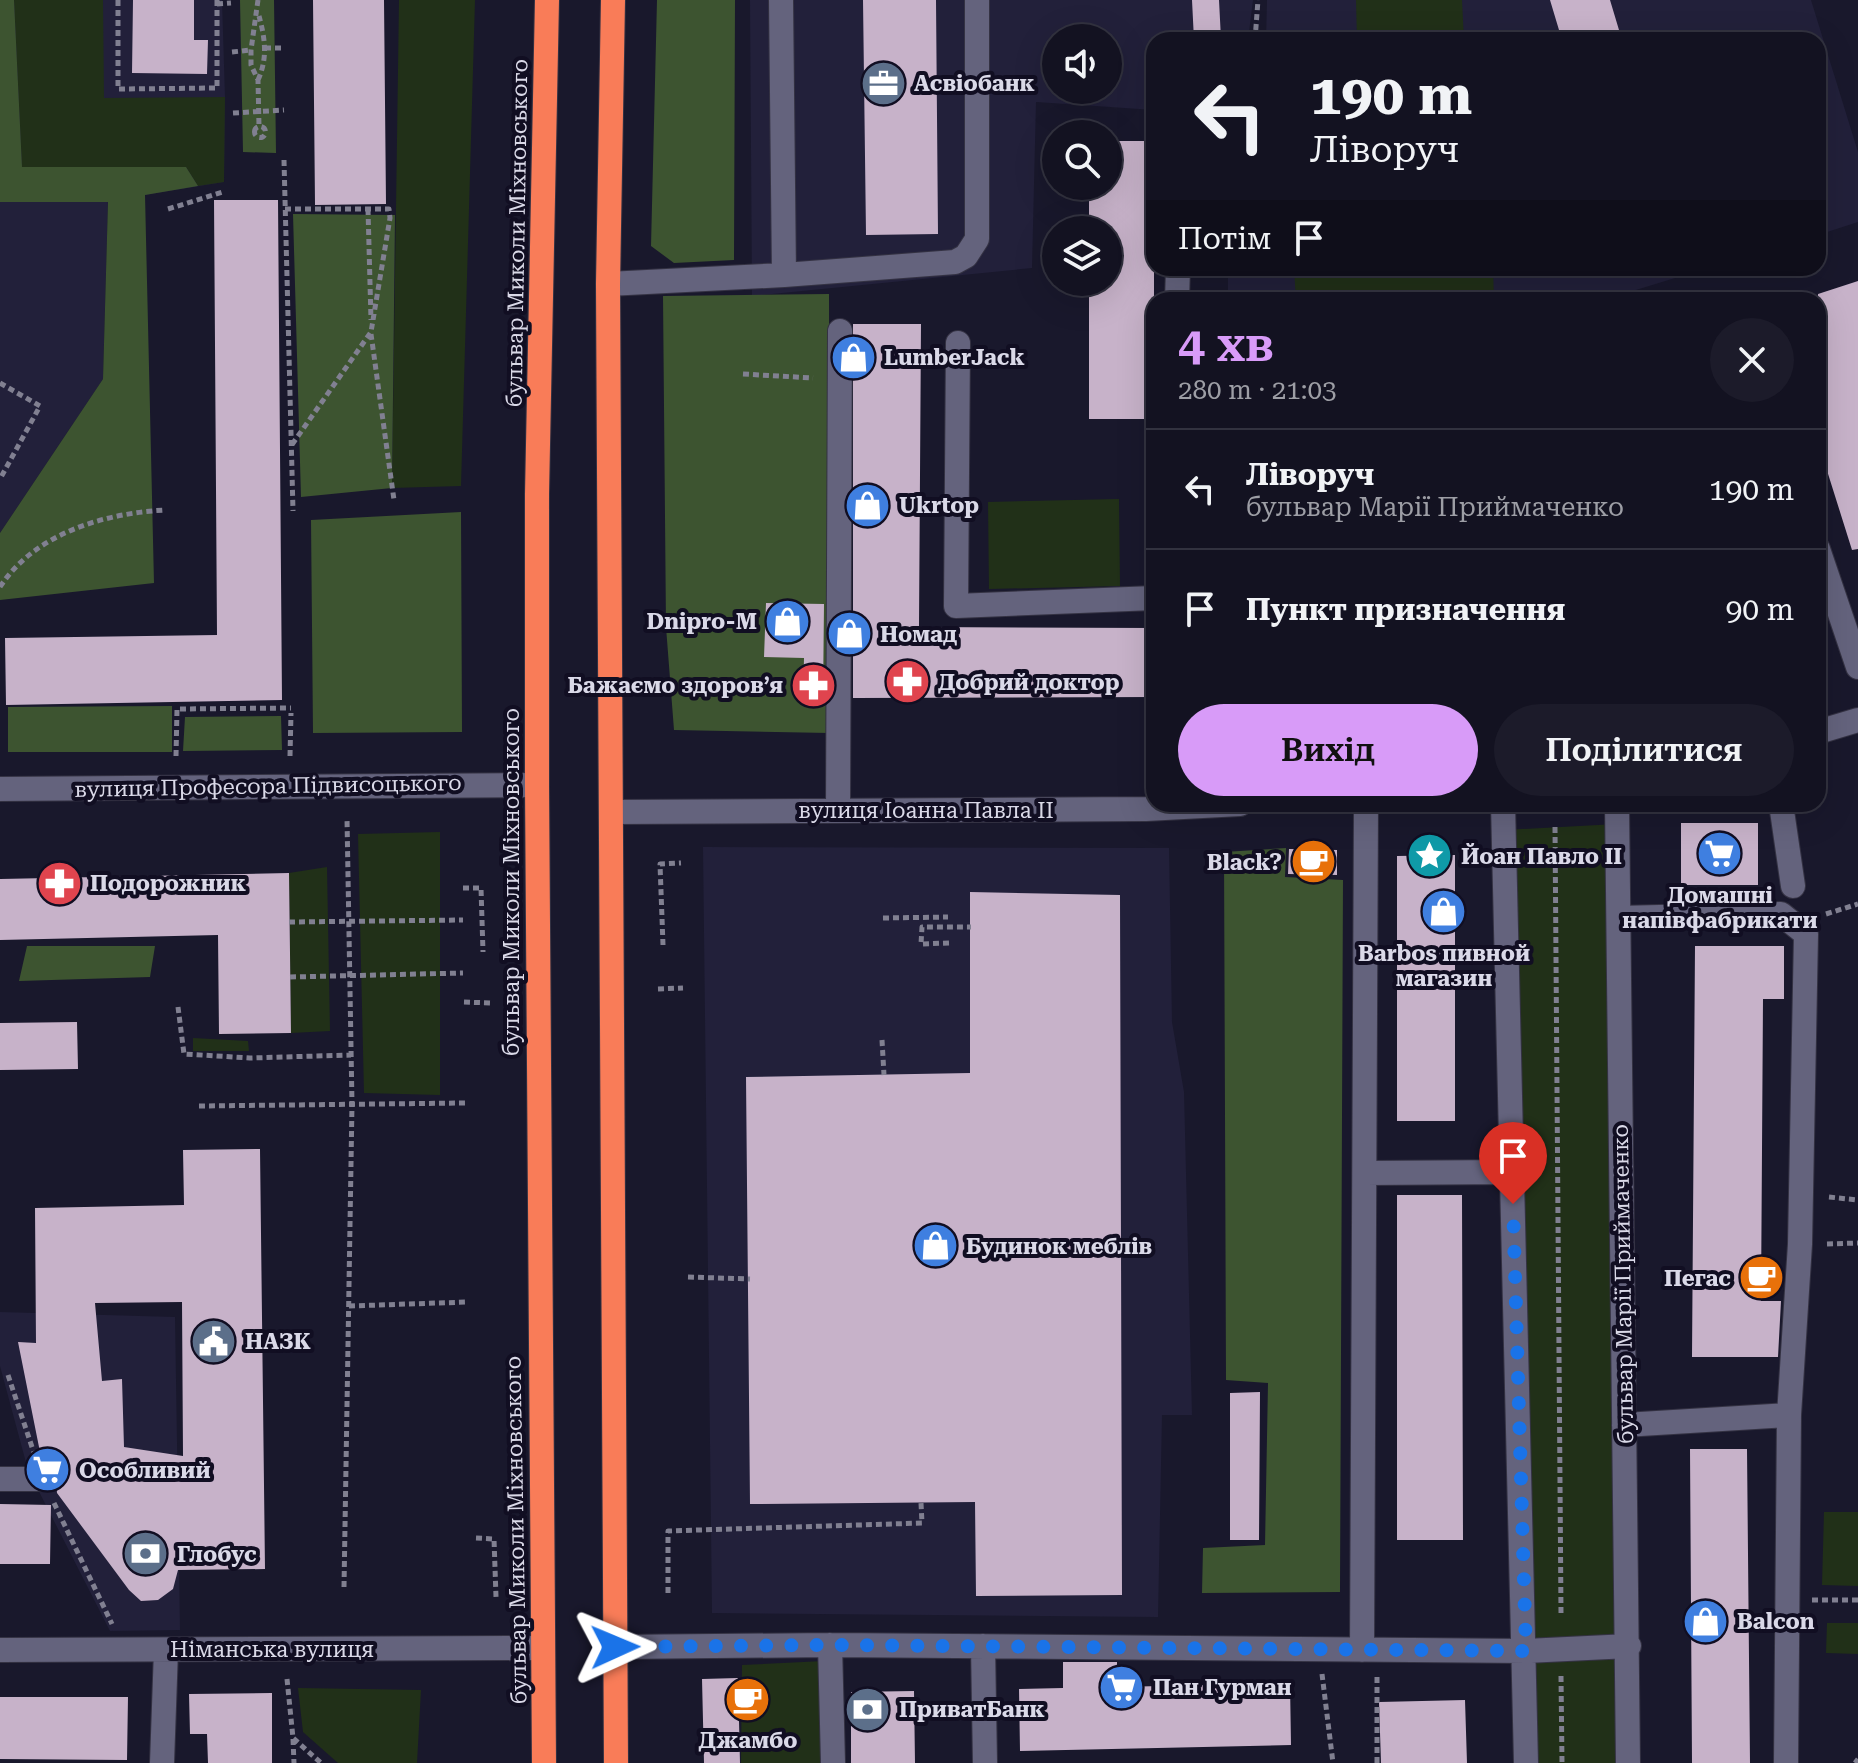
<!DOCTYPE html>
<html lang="uk">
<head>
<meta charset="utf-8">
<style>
	body { margin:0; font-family:"Roboto Serif",serif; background:#1c1b2a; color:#f1f3f6; height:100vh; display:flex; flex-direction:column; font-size:30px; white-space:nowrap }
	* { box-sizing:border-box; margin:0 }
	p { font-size:26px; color:#9d9ea5 }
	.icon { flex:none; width:44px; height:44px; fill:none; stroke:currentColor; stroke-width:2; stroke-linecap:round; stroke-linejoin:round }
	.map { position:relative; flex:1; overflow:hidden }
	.side { position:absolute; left:1146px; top:292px; width:680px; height:520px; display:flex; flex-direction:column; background:#131221; border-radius:24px; box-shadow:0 8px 32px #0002,0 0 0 2px #32323f }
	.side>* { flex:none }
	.top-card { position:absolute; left:1146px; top:32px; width:680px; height:244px; border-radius:24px; box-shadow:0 8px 32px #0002,0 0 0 2px #32323f; background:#131221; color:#f1f3f6; overflow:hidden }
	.buttons { position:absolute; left:1042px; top:24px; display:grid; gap:16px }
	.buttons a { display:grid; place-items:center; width:80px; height:80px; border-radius:50%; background:#131221; box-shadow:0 8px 32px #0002,0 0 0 2px #32323f; font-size:40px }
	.pin { position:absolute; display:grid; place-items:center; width:68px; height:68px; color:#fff; margin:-82px -34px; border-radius:50% 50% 50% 0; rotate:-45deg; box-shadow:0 0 8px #0007 }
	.pin .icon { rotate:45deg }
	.me { position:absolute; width:88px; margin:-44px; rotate:89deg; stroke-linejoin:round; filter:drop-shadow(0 0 6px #0008) }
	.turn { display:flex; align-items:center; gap:28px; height:168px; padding:0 32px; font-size:36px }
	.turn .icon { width:104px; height:104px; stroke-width:2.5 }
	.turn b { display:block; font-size:56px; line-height:68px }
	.then { display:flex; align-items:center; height:76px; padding:0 32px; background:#0003; gap:16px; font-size:30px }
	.round { display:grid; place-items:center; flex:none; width:84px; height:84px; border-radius:42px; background:#1c1b2a }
	.overview { display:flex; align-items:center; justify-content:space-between; height:136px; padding:0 32px }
	h1 { font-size:48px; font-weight:600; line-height:60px; color:#d89bf8 }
	.cta { display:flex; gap:16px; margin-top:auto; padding:16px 32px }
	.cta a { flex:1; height:92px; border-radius:48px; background:#d89bf8; color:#111; font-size:32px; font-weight:600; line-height:92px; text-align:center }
	.cta a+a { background:#1c1b2a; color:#f1f3f6 }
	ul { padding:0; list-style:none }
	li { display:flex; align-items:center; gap:24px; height:120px; padding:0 32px; border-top:2px solid #32323f }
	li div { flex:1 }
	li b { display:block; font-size:30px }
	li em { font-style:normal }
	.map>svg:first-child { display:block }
</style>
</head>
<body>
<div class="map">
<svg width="1858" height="1763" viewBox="0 0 1858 1763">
	<rect width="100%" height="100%" fill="#19182c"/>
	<path fill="#22203a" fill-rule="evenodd" d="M0,0H222L225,97L224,182L108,201L103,379L0,533Z
		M750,0H1253L1248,40H1154V110L1036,102L1032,268L752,296ZM1056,38H1108V90H1056Z
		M1267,0H1811L1858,152V222L1818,235V40H1266Z
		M1228,268H1708L1603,300H1228Z
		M703,847L1169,848L1172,1022L1184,1092L1192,1415H1162L1158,1617L712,1613Z
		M0,1312L175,1317L180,1630L110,1631L28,1470L0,1366Z"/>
	<path fill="#213018" d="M14,0H103L104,98L225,97L224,182L198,186L186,167L22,168Z
		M399,0H475L461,486L392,488Z
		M1356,0H1462L1464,40H1357Z
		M1294,268H1493L1494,300H1296Z
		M1119,499L1120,586L989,589L988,502Z
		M1617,824L1628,1763H1526L1503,830Z
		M440,832V1095L364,1093L358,834Z
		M327,867L330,1031L291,1033L289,873Z
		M193,1038L248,1041L249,1051H193Z
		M1824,1512H1858V1586L1822,1585Z
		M1827,1623H1858V1654L1826,1653Z
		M824,1661L825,1763H741L742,1665Z
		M298,1688L421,1690L417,1763H338L303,1732Z"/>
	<path fill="#3d5430" d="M0,0H14L22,167H186L198,186L145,195L154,583L0,600V533L103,379L108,202H0Z
		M240,0H274L276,153L243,152Z
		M657,0H735L734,260L674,263L651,246Z
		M293,214L395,215L392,488L301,497Z
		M829,294L830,733L674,730L666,627L663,296Z
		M461,512L462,732L313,733L311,520Z
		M172,706V752H8V707Z
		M281,716L282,750L183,751L185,717Z
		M1286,848L1285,877L1343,880L1340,1592L1202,1593L1203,1548L1265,1545L1268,1383L1226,1380L1224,852Z
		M27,946H155L150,977L19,981Z"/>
	<path fill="#c7b2c9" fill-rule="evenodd" d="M133,0H194V40H208L207,74L132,73Z
		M313,0H384L386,204L315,205Z
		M863,0H936L938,234L866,235Z
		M1192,0H1219L1221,39L1194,40Z
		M1550,0H1610L1622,40H1562Z
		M1108,141H1154V419H1089V282H1108V230H1089V186H1108Z
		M214,200H278L282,700L6,705L5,638L217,635Z
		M1858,281V549L1852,550L1818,442V294Z
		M853,324H921L919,627L1154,628V697L853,698Z
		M766,603L824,604L823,698H803L804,658L764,657Z
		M1681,823H1758V885H1681Z
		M1289,849L1337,850V875L1288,874Z
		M1455,855V1121H1397V856Z
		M289,873L291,1033L219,1034L218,935L0,940V879Z
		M970,892L1120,895L1122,1595L976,1596L975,1502L750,1504L746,1077L970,1073Z
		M1695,946H1784V999H1763L1761,1301H1781L1778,1357H1692Z
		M77,1022L78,1069L0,1070V1023Z
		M260,1149L265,1569L178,1570L173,1589L158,1600L141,1601L129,1590L57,1493L55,1472L46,1465L39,1447L18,1342L36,1343L35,1208L184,1205L183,1150ZM182,1302L183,1456L124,1447L122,1379L102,1381L95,1303Z
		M1397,1195H1462L1463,1540H1397Z
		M1260,1392L1259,1540H1230V1393Z
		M1690,1449H1747L1750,1763H1692Z
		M0,1504L51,1505L50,1564H0Z
		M1063,1662H1117V1687L1290,1683L1291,1745L1020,1751L1019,1689L1063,1688Z
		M738,1678L740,1763H704L702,1679Z
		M914,1691L915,1763H851V1692Z
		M272,1693V1763H208L207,1734H190L189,1694Z
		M0,1697H128L127,1760L0,1759Z
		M1465,1700L1467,1763H1381L1379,1702Z"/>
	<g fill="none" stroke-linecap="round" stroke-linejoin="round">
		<defs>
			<path id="minor" d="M784,275L955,262L966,256L977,239V0
				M608,284L784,275L781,0
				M1177,300L1178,268
				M958,343L956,606L1154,598
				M1818,549L1858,667
				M1818,732L1858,720
				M0,789L537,785
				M1503,804L1526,1763
				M1617,804L1628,1763
				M1781,804L1793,886
				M838,811L840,331
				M611,812L1146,809L1240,804
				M1619,918L1781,914L1806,934L1800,1244L1789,1415L1786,1763
				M1365,1173L1512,1172
				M1624,1425L1789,1415
				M0,1479H42
				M830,1645L833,1763
				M983,1646L985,1763
				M615,1647L830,1645L1526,1651L1629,1646
				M0,1650L543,1648
				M1362,1650L1366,804
				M162,1763L166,1650"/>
			<path id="highway" d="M613,0L608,284L616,1763
				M544,1763L537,785V494L547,0"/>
		</defs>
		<use href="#minor" stroke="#343243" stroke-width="26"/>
		<use href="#highway" stroke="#343243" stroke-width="26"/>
		<path stroke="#818091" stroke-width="5" stroke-dasharray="6 4" stroke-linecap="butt" d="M118,0V89L217,88V0
			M258,0L251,50V65L258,80L259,126
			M217,4L231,3
			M1255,40L1258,0
			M265,48H284
			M232,52L251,50
			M258,80C268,58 265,38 259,16
			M233,113L284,110
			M254.5 132a5.5 5.5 0 1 1 11 0a5.5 5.5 0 1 1-11 0Z
			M284,160L293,511
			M168,209L223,192
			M285,209H389L390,218L371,332L291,446
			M368,209L371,320
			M371,334L394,500
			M743,374L813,378
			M0,383L40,406L0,479
			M0,587C35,533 105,513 166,510
			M176,756L177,709L291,708
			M290,756L291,713
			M1555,827L1561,1613
			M463,888H481L483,952
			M1826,914L1858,904
			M883,918L948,917
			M289,922L463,920
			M949,943L921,944L922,927H971
			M663,945L660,864L681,863
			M290,977L463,973
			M658,989L683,988
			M464,1002L490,1003
			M178,1007L184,1054L250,1058L351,1055
			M882,1040L884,1075
			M199,1106L466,1103
			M1829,1197L1858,1200
			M1827,1244L1858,1243
			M688,1277L750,1279
			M349,1306L468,1302
			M8,1375L34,1453
			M54,1503L112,1624
			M476,1538L494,1539L496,1597
			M344,1587L352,1104L347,818
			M668,1593V1531L922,1523L921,1503
			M1812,1600H1858
			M1322,1674L1333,1763
			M1561,1676L1562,1763
			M287,1679L293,1738L321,1763
			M293,1739L294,1763
			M1377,1763V1676
			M1855,1763L1858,1759"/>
		<use href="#minor" stroke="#64637d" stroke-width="24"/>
		<use href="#highway" stroke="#f97c58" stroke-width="24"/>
	</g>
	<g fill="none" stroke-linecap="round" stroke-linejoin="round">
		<path stroke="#1a73e8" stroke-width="14" stroke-dasharray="0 25.2" d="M615,1647L830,1645L1526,1651L1513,1204"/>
	</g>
	<defs>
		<symbol id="office-disc" viewBox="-11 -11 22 22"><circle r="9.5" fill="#5c6f8a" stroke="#110e22"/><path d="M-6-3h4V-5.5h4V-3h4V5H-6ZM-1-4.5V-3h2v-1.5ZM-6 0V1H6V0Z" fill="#fff"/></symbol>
		<symbol id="shop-disc" viewBox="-11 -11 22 22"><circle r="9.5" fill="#3f7fe0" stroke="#110e22"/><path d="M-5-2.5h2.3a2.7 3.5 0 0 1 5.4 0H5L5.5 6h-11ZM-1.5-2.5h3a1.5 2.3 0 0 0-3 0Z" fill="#fff"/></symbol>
		<symbol id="pharmacy-disc" viewBox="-11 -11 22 22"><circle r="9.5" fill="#e0444e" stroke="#110e22"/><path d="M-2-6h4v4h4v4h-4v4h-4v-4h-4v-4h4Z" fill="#fff"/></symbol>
		<symbol id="supermarket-disc" viewBox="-11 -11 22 22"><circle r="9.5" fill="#3f7fe0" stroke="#110e22"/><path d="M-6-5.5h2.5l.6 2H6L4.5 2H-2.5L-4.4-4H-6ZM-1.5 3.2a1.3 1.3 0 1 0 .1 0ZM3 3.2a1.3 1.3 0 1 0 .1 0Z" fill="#fff"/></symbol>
		<symbol id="sight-disc" viewBox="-11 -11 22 22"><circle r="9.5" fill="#0f9aa8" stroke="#110e22"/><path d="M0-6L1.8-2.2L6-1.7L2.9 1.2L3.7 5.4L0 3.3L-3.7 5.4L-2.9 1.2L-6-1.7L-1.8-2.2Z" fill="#fff"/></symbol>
		<symbol id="cafe-disc" viewBox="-11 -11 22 22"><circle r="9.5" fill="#e8710a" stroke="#110e22"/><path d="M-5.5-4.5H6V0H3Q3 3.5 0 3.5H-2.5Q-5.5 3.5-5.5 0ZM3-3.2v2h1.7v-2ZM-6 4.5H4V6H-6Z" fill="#fff"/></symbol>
		<symbol id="civic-disc" viewBox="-11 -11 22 22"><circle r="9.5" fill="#5c6f8a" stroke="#110e22"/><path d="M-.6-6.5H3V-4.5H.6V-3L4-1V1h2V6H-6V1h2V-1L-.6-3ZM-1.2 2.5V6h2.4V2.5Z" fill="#fff"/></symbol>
		<symbol id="bank-disc" viewBox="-11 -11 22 22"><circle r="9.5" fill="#5c6f8a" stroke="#110e22"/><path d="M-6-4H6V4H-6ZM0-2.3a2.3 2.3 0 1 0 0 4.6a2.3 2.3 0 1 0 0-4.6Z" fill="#fff"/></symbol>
	</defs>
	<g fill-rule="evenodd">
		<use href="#office-disc" x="858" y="58" width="51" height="51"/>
		<use href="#shop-disc" x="828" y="332" width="51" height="51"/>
		<use href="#shop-disc" x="842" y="480" width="51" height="51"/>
		<use href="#shop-disc" x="762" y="596" width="51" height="51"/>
		<use href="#shop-disc" x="824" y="608" width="51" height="51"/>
		<use href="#pharmacy-disc" x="882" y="656" width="51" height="51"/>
		<use href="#pharmacy-disc" x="788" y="660" width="51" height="51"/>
		<use href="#supermarket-disc" x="1694" y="828" width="51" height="51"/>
		<use href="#sight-disc" x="1404" y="830" width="51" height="51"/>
		<use href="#cafe-disc" x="1288" y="836" width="51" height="51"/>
		<use href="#pharmacy-disc" x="34" y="858" width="51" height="51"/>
		<use href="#shop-disc" x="1418" y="886" width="51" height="51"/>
		<use href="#shop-disc" x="910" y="1220" width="51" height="51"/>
		<use href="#cafe-disc" x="1736" y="1252" width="51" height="51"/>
		<use href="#civic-disc" x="188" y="1316" width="51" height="51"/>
		<use href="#supermarket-disc" x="22" y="1444" width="51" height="51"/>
		<use href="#bank-disc" x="120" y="1528" width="51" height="51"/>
		<use href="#shop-disc" x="1680" y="1596" width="51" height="51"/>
		<use href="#supermarket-disc" x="1096" y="1662" width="51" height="51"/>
		<use href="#cafe-disc" x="722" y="1674" width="51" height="51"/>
		<use href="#bank-disc" x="842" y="1684" width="51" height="51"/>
	</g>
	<g text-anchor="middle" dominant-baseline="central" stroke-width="8" stroke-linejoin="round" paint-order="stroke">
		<g font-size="22" font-weight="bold" fill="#dad9e8" stroke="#110e22" text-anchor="start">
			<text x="914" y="83">Асвіобанк</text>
			<text x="884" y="357">LumberJack</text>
			<text x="899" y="505">Ukrtop</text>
			<text x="757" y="621" text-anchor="end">Dnipro-M</text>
			<text x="880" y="634">Номад</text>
			<text x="938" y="682">Добрий доктор</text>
			<text x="783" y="685" text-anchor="end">Бажаємо здоровʼя</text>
			<text x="1461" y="856">Йоан Павло II</text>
			<text x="1282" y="862" text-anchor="end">Black?</text>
			<text x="90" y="883">Подорожник</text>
			<text x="1720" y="895" text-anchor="middle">Домашні<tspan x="1720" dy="25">напівфабрикати</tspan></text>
			<text x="1444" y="953" text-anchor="middle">Barbos пивной<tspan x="1444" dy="25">магазин</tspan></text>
			<text x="966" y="1246">Будинок меблів</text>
			<text x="1731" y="1278" text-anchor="end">Пегас</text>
			<text x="245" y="1341">НАЗК</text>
			<text x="79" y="1470">Особливий</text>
			<text x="177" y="1554">Глобус</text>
			<text x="1737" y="1621">Balcon</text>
			<text x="1153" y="1687">Пан Гурман</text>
			<text x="899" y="1709">ПриватБанк</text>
			<text x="748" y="1740" text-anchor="middle">Джамбо</text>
		</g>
		<g font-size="22" fill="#dad9e8" stroke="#110e22">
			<text transform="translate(517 233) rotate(-89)">бульвар Миколи Міхновського</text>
			<text transform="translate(268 786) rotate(-1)">вулиця Професора Підвисоцького</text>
			<text x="926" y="810">вулиця Іоанна Павла II</text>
			<text transform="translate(511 882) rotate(-90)">бульвар Миколи Міхновського</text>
			<text transform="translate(1623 1284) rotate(-91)">бульвар Марії Приймаченко</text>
			<text transform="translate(516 1530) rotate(-91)">бульвар Миколи Міхновського</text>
			<text x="272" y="1649">Німанська вулиця</text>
		</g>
	</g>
</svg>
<div class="buttons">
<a><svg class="icon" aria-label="sound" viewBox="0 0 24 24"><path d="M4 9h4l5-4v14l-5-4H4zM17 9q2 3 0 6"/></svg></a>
<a><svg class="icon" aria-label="search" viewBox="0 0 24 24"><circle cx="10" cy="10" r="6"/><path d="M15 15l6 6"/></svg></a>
<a><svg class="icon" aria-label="layers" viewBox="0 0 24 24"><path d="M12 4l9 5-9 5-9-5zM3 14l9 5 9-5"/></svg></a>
</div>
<div class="pin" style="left:1513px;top:1204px;background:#d93025"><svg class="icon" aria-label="arrive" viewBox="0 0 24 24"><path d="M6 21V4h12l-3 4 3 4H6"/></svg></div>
<svg class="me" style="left:615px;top:1647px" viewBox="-20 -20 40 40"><path d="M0-17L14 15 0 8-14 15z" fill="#1a73e8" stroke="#fff" stroke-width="4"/></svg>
<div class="top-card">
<div class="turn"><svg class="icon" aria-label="left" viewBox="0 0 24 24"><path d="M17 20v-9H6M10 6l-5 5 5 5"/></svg><div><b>190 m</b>Ліворуч</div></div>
<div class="then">Потім<svg class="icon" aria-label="arrive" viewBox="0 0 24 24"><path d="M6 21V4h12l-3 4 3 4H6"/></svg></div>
</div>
<section class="side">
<div class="overview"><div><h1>4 хв</h1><p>280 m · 21:03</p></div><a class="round"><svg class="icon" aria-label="close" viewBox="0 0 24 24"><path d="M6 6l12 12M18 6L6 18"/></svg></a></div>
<ul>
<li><svg class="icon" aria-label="left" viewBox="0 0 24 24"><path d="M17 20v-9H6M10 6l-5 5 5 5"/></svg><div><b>Ліворуч</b><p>бульвар Марії Приймаченко</p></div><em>190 m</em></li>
<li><svg class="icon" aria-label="arrive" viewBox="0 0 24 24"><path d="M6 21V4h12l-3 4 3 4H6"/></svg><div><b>Пункт призначення</b></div><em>90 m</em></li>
</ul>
<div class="cta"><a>Вихід</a><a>Поділитися</a></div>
</section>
</div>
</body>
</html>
